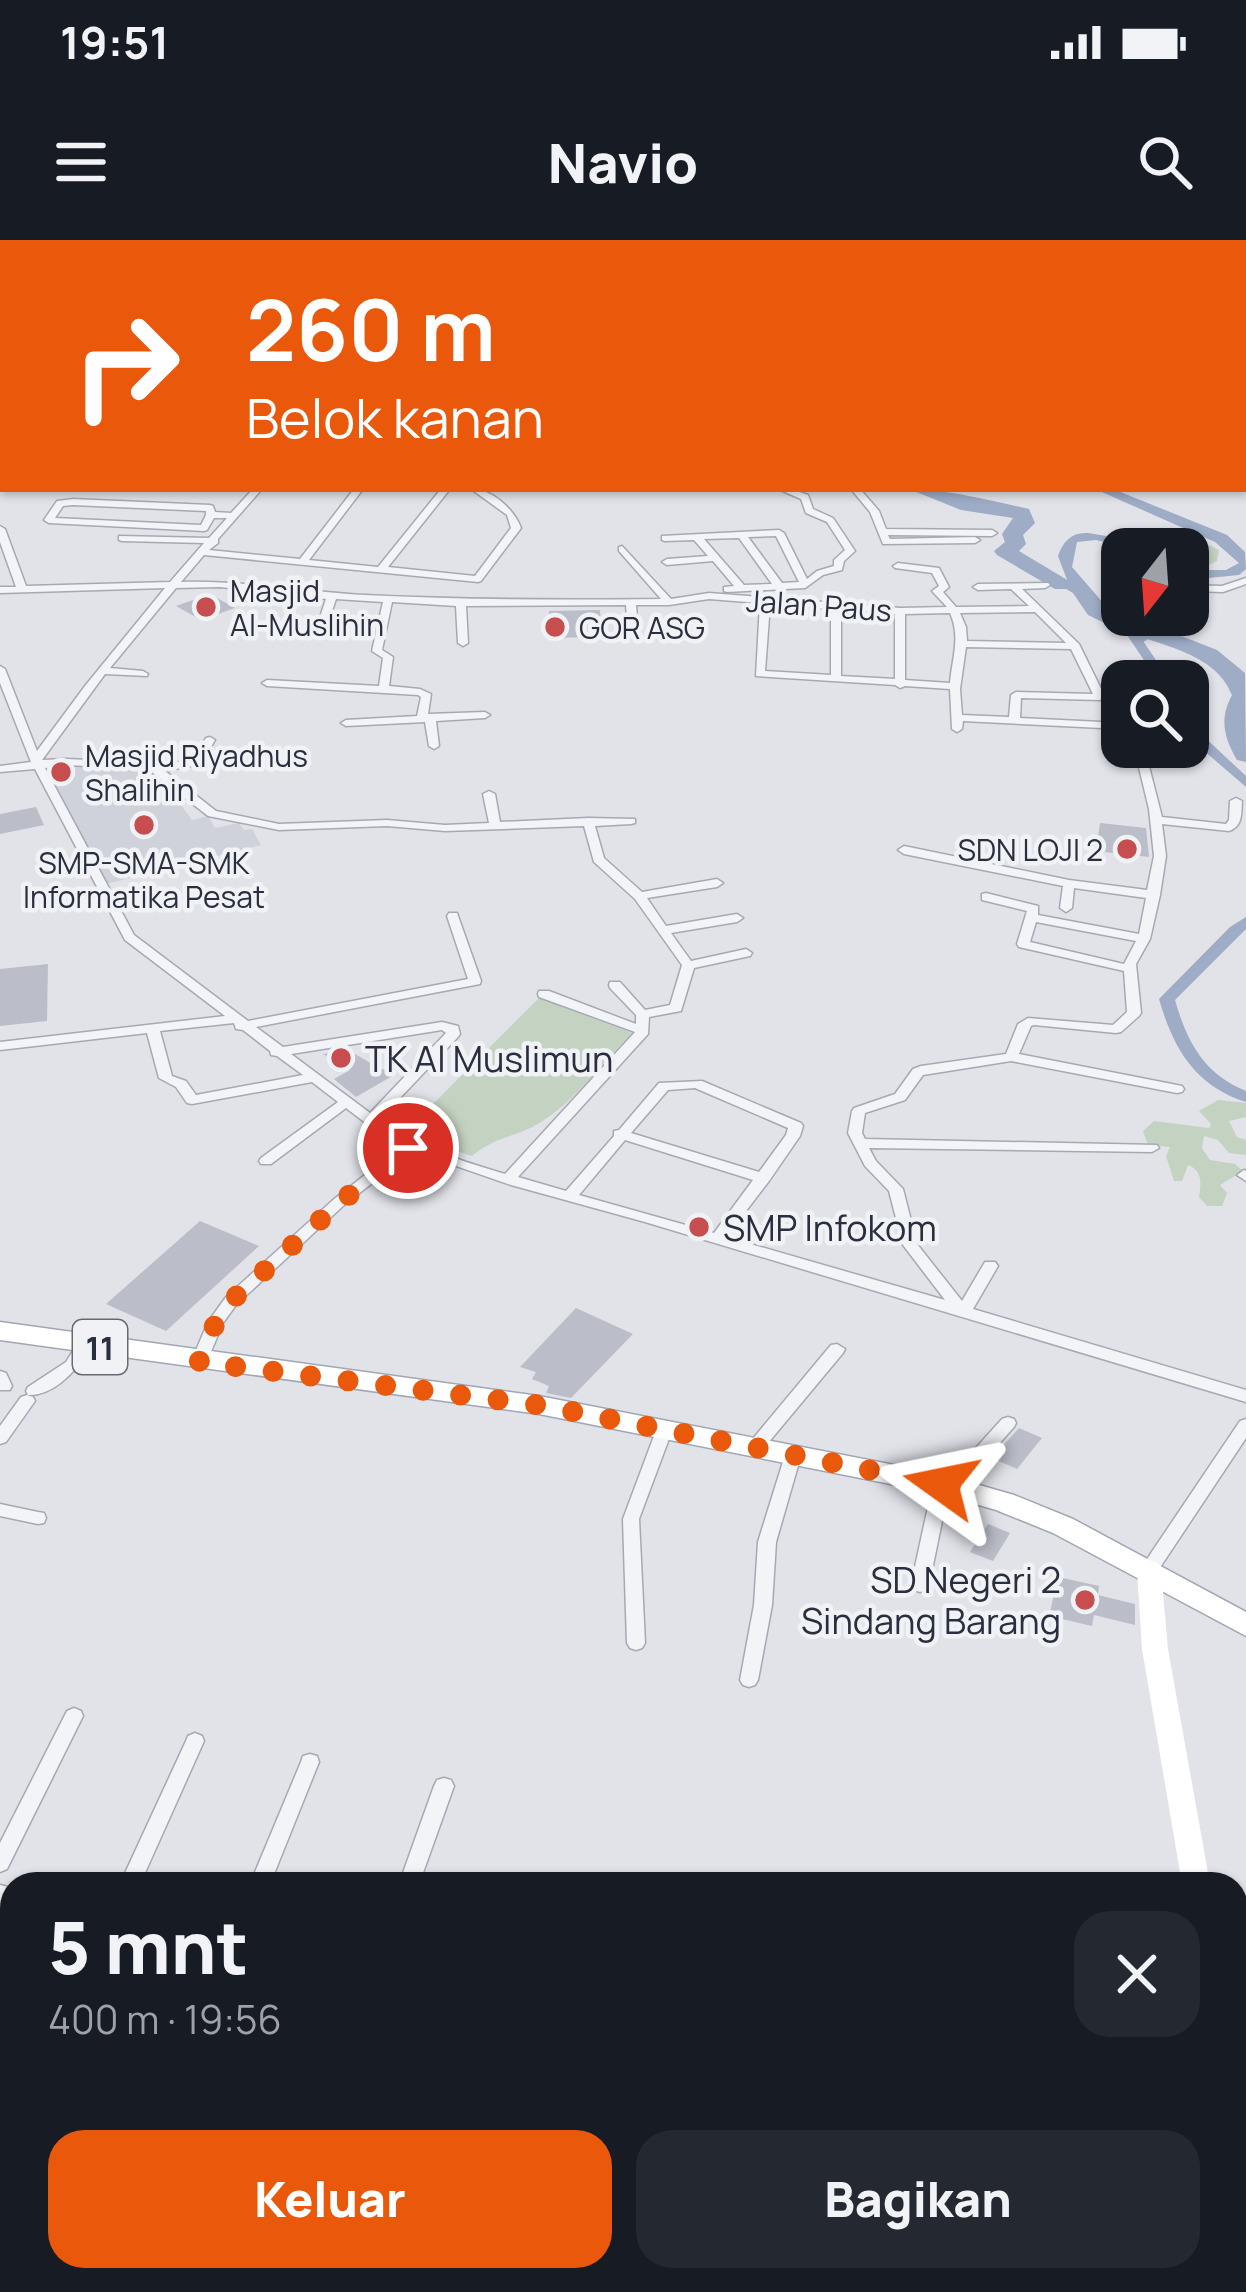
<!DOCTYPE html>
<html lang="id">
<head>
<meta charset="utf-8">
<style>
	body { margin:0; font-family:Manrope,sans-serif; background:#242831; color:#f1f3f6; height:100vh; display:flex; flex-direction:column; font-size:45px; white-space:nowrap }
	* { box-sizing:border-box; margin:0 }
	p { font-size:39px; color:#9ea1a6 }
	.icon { flex:none; width:66px; height:66px; fill:none; stroke:currentColor; stroke-width:2; stroke-linecap:round; stroke-linejoin:round }
	.map { position:relative; flex:1; overflow:hidden }
	.drawer { position:absolute; left:0px; top:1632px; width:1248px; height:420px; display:flex; flex-direction:column; background:#171b24; border-radius:36px 36px 0 0; box-shadow:0 3px 9px #0004 }
	.drawer>* { flex:none }
	.top-card { position:absolute; left:0px; top:0px; width:1248px; height:252px; box-shadow:0 3px 9px #0004; background:#ea580c; color:#fff; overflow:hidden }
	.needle { width:78px; rotate:197deg }
	.buttons { position:absolute; left:1101px; top:288px; display:grid; gap:24px }
	.buttons a { display:grid; place-items:center; width:108px; height:108px; border-radius:24px; background:#171b24; box-shadow:0 3px 9px #0004; font-size:60px }
	.pin { position:absolute; display:grid; place-items:center; width:102px; height:102px; color:#fff; margin:-51px; border:6px solid #fff; border-radius:50%; box-shadow:0 3px 12px #0007 }
	.me { position:absolute; width:132px; margin:-66px; rotate:282deg; stroke-linejoin:round; filter:drop-shadow(0 0 9px #0008) }
	.turn { display:flex; align-items:center; gap:42px; height:252px; padding:0 48px; font-size:54px }
	.turn .icon { width:156px; height:156px; stroke-width:2.5 }
	.turn b { display:block; font-size:84px; line-height:102px }
	.round { display:grid; place-items:center; flex:none; width:126px; height:126px; border-radius:36px; background:#242831 }
	.head { display:flex; align-items:center; justify-content:space-between; height:204px; padding:0 48px }
	h1 { font-size:72px; font-weight:800; line-height:90px }
	.primary-button { display:flex; gap:24px; margin-top:auto; padding:24px 48px }
	.primary-button a { flex:1; height:138px; border-radius:36px; background:#ea580c; color:#fff; font-size:48px; font-weight:800; line-height:138px; text-align:center }
	.primary-button a+a { background:#242831; color:#f1f3f6 }
	.status { display:flex; justify-content:space-between; align-items:center; height:84px; padding:0 60px; background:#171b24; direction:ltr }
	.status svg { height:33px; fill:currentColor }
	header { display:flex; justify-content:space-between; align-items:center; height:156px; padding:0 48px; background:#171b24; font-size:54px; font-weight:800 }
	.map>svg:first-child { display:block }
</style>
</head>
<body>
<div class="status"><b>19:51</b><svg viewBox="0 0 49 12"><path d="M0 12V9h3v3zM5 12V6h3v6zM10 12V3h3v9zM15 12V0h3v12zM26 1h20v11H26zM47 4h2v5h-2z"/></svg></div>
<header><svg class="icon" aria-label="menu" viewBox="0 0 24 24"><path d="M4 6h16M4 12h16M4 18h16"/></svg>Navio<svg class="icon" aria-label="search" viewBox="0 0 24 24"><circle cx="10" cy="10" r="6"/><path d="M15 15l6 6"/></svg></header>
<div class="map">
<svg width="1246" height="2052" viewBox="0 0 1246 2052">
	<rect width="100%" height="100%" fill="#e1e3e9"/>
	<path fill="#cfd2da" d="M43,523L153,527L192,580L208,576L215,588L239,583L244,590L252,589L261,605L106,644Z"/>
	<path fill="#c4d2c2" d="M1158,290L1183,292L1219,310L1217,321L1207,326H1188V309H1132L1127,296Z
		M539,758L632,793C604,821 575,861 541,882C514,899 499,894 472,916L418,899L437,881L422,875Z
		M1218,860L1246,863V877L1229,881L1237,897L1246,900V915L1229,913L1218,900L1204,896L1202,908L1210,920L1235,924L1243,931L1220,945L1227,953L1222,966H1207L1199,957C1201,943 1203,931 1188,925L1182,941H1174L1166,916L1170,907L1148,905L1143,891L1154,881L1209,888L1211,884L1199,871Z
		M780,2040H1038L1037,2052H778Z"/>
	<path fill="#9eacc6" d="M1095,249H1113L1227,295L1245,312L1246,329L1239,335L1188,340V330H1226L1239,323L1215,302Z
		M1088,293L1131,300L1137,309L1096,300L1077,302L1072,327L1105,365L1136,383L1163,391L1143,402L1088,375L1073,353L1018,320L1069,345L1058,316C1063,301 1072,292 1088,293Z"/>
	<g fill="none" stroke-linecap="round" stroke-linejoin="round">
		<path fill="#9eacc6" fill-rule="evenodd" d="M1123,383H1131L1170,441H1158L1121,386Z
			M1188,477L1193,478L1199,492L1246,536V547L1188,497Z
			M1246,677V689L1175,760C1187,802 1204,834 1246,851V862C1195,846 1173,808 1159,759L1230,687Z"/>
		<path fill="#9eacc6" fill-rule="evenodd" d="M687,0H703L705,3H689Z
			M903,0H920L922,3H905Z
			M909,249C945,249 993,261 1029,269L1035,283L1023,295L1026,304L1019,311L1074,344L1071,349H1055L997,315L994,311L1005,302L1002,294L1013,278L961,270Z
			M1115,370L1217,410L1245,433L1246,522L1237,520C1224,498 1219,479 1232,455C1213,407 1148,406 1107,382L1104,377Z"/>
	</g>
	<path fill="#bbbec8" d="M210,354L235,368L201,380L176,366Z
		M600,370L601,391L596,397L548,398L549,371Z
		M36,567L44,585L0,594V574Z
		M1100,583L1146,588L1149,617L1096,611Z
		M48,724L47,781L0,786V729Z
		M348,810L374,825L394,835L356,857L334,839L350,830L323,814Z
		M200,981L259,1006L166,1091L106,1064Z
		M576,1068L633,1094L571,1158L546,1153L549,1146L532,1139L536,1132L520,1127Z
		M1019,1188L1042,1198L1017,1229L992,1218Z
		M988,1284L1010,1293L993,1321L970,1312Z
		M1058,1337L1099,1346L1098,1355L1135,1364V1385L1094,1375L1092,1386L1049,1376Z"/>
	<g fill="none" stroke-linecap="round" stroke-linejoin="round">
		<defs>
			<path id="street" d="M383,0H420L421,1L413,3Z
				M790,0H801L802,1L798,3Z
				M932,0H940L941,3H933Z
				M1009,0H1017L1019,3H1011Z
				M1130,0H1138L1140,3H1132Z
				M1172,0H1180L1182,3H1174Z
				M1211,0H1219L1222,3H1214Z
				M1245,11H1246V15H1245Z
				M0,24H3V28H0Z
				M1245,33H1246V38H1245Z
				M0,53H3V57H0Z
				M1245,58H1246V62H1245Z
				M1245,89H1246V95H1245Z
				M1245,124H1246V130H1245Z
				M0,161H3V165H0Z
				M1245,169L1246,170V176L1245,175Z
				M3,175V181L0,182V176Z
				M0,220H3V226H0Z
				M253,249H262L218,299V303L209,310L300,319L354,249H363L309,320L378,327L441,249H450L388,327L475,336L511,288L507,275L471,249C492,249 514,269 521,288L481,341L478,342L204,315L181,342C243,340 304,352 365,355C464,360 562,360 661,359L619,311V307L622,306L671,359L709,353L900,368L947,367L932,351L939,346L932,333L895,328L893,326L898,323L939,328L949,347L943,352L956,367L1029,366L1011,349L978,350L973,347L978,344L1048,343L1050,345L1045,348L1022,349L1079,404L1105,457L1100,460L1021,458L1020,478L1122,483V489L963,481L962,489L957,492L952,489L950,449L905,446L900,448L895,445L756,436L760,363L709,359L669,365H636L638,391L633,394L628,391L626,365L466,366L468,403L463,406L458,403L456,366L392,362L382,410L393,417L389,446L420,449L431,454L428,474L485,472L490,475L485,478L436,481L439,506L434,509L429,506L425,482L346,486L341,483L346,480L417,476L421,457L418,455L267,446L262,443L267,440L379,446L383,418L372,411L383,362L336,359L325,392L320,395L315,392L326,359L220,347L176,348L110,428L143,431L148,434L147,436L105,434L42,520L67,519L151,523L158,526L193,519L206,498L210,497L215,500L201,524L165,531L216,571L279,584L387,580L445,585L489,583L483,554L489,551L495,554L500,582L588,578L635,579V583L631,584L595,586L604,618L642,652L717,639L723,643L717,647L647,658L666,686L737,674L743,678L737,682L671,693L691,721L746,709L752,713L750,716L694,728L681,771L649,777L648,794L518,937L566,951L614,896V891L619,890L659,843L702,841L801,883L803,886L800,896L769,941L726,997L945,1060L903,1005L889,951L865,926L848,893L852,871L854,868L895,854L913,829L921,826L1006,814L1018,784L1028,778L1113,785L1127,772L1124,731L1019,707L1017,704L1027,671L982,660V654L986,653L1038,666V675L1139,694L1146,658L1074,648L1072,668L1066,672L1060,668L1063,646L904,614L898,610L904,606L1069,640L1147,650L1154,616L1149,569L1134,507H1144L1162,577L1226,584L1229,580L1230,561L1236,558L1242,561C1241,574 1243,586 1229,591L1162,584L1166,616L1160,655L1150,699L1136,724L1141,773L1139,776L1121,792L1116,793L1034,785L1031,786L1019,814L1177,845L1182,846L1184,849L1182,852L1177,853L1011,821L923,835L905,860L865,873L862,893L865,899L1157,905L1159,908L1152,912L869,908L876,921L903,949L917,1004L962,1061L985,1022H995L998,1026L973,1069L1246,1150V1162L645,982L511,945L413,911L343,966L236,1065L223,1083L205,1126H193L191,1122L208,1082L226,1057L333,960L402,906L384,897L346,868L271,924H261L259,921L261,918L338,862L312,842L192,864L187,863L176,847L159,838L147,793L0,810V802L225,776L125,700L35,529L0,532V526L31,522L0,443V426L5,429L37,511L85,446L165,348L0,353V347H16L0,302V286L5,289L26,346L170,342L204,303L122,301L119,300V296L209,298L227,278H214L207,290L204,291L49,283L44,280L57,261L73,259L210,265L213,266L215,272L231,273ZM73,265L206,271V275L201,285L55,278L63,266ZM770,364L831,369V435L765,431ZM841,369L895,374V439L841,436ZM1035,372L1066,403L967,401L966,387L960,373ZM950,373C961,397 952,418 950,443L905,440V374ZM966,407L1071,409L1093,454L1016,452L1011,455L1009,477L962,475L960,449ZM67,525L148,529L208,576L279,590L387,586L445,591L584,586L594,622L635,659L682,725L670,765L645,770L620,742H610L609,745L610,748L636,775V784L549,751H539L538,754L539,757L635,792L505,934C462,921 415,907 379,880L458,797L460,794L458,786L442,782L283,807L256,787L480,744L481,741L457,673H449L447,676L468,739L248,781L134,695L45,528ZM1036,682L1136,701L1124,724L1030,702ZM234,783L236,789L243,790L270,811L271,815L277,816L303,835L196,855L186,841L172,836L160,791ZM442,790L446,793L370,873L291,814ZM695,848L788,888L786,895L759,932L631,893L668,850ZM625,900L753,940L714,993L579,955Z
				M778,249H791L808,255L813,269L833,278L855,311L844,321L842,330L823,335L805,348L727,352L724,351V347L734,346L713,321L667,325L662,322L667,319L708,316L694,300L665,301L662,300V296L779,290L784,293L807,339L817,331L834,326V320L845,310L827,282L806,273L801,259ZM776,296L799,342L782,343L748,297ZM739,298L772,344L744,345L704,299Z
				M851,249H860L879,271L886,289L992,290L997,293L992,296L888,295L890,299L975,297L980,300L975,303L883,304L870,272Z
				M1246,338V344L1223,352L1188,351V345L1222,346Z
				M1244,930L1246,931V941L1237,935Z
				M85,1100L93,1105C79,1127 56,1156 28,1155L26,1151L28,1147L66,1122L79,1101Z
				M837,1104L845,1109L843,1113L763,1209H751L749,1205L751,1201L831,1105Z
				M0,1131L6,1133L12,1146L10,1150H0Z
				M27,1155L33,1157L35,1161L6,1202L0,1204V1186L21,1157Z
				M1008,1177L1014,1179L1016,1183L1014,1187L957,1251L948,1252L929,1345L926,1350L920,1352L914,1350L911,1345L933,1244L935,1240L941,1238L947,1240L1002,1179Z
				M1246,1179V1198L1155,1335L1149,1337L1143,1335L1140,1330L1143,1325L1240,1181Z
				M665,1182L671,1184L673,1188L639,1279L645,1403L642,1408L636,1410L630,1408L627,1403L623,1279L657,1188L659,1184Z
				M794,1206L800,1208L802,1212L776,1302L772,1365L758,1440L755,1445L749,1447L743,1445L740,1440L754,1365L758,1302L786,1212L788,1208Z
				M0,1264L38,1272L44,1273L46,1278L44,1283L38,1284L0,1276Z
				M74,1468L81,1471L83,1476L7,1629L0,1632V1603L67,1471Z
				M195,1493L202,1496L204,1501L140,1644H120L186,1501L188,1496Z
				M310,1514L317,1516L319,1522L270,1644H250L301,1522L303,1516Z
				M444,1538L451,1540L454,1546L419,1644H399L434,1546L437,1540Z
				M0,1645L12,1648V1666L0,1663Z
				M1236,1733L1246,1735V1753L1236,1751Z
				M12,1888V1923L8,1933L0,1936V1901L4,1892Z
				M0,1986L12,1989V2011L0,2008Z
				M205,2040H226L236,2044L239,2052H201Z
				M757,2040H779L777,2052H755Z"/>
			<path id="primary" d="M0,1082L539,1156L941,1234L1014,1255L1073,1279L1246,1372V1396L1053,1293L996,1270L941,1254L539,1174L0,1100Z"/>
		</defs>
		<use href="#street" stroke="#a6a9b3" stroke-width="3"/>
		<use href="#primary" stroke="#a1a6b4" stroke-width="3"/>
		<use href="#street" fill="#f3f4f7" fill-rule="evenodd"/>
		<path fill="#fff" fill-rule="evenodd" d="M1149,1321L1158,1323L1161,1330L1168,1409L1210,1644H1182L1142,1409L1137,1330L1140,1323Z
			M1236,1914L1246,1918V1980L1236,1976Z"/>
		<use href="#primary" fill="#fff" fill-rule="evenodd"/>
	</g>
	<g fill="none" stroke-linecap="round" stroke-linejoin="round">
		<path stroke="#ea580c" stroke-width="21" stroke-dasharray="0 37.8" d="M408,908L338,964L231,1061L216,1082L199,1122L539,1165L941,1244"/>
	</g>
	<g fill="#c64e4f" stroke="#f0f2f6" stroke-width="4.5">
		<circle cx="206" cy="367" r="12"/>
		<circle cx="555" cy="387" r="12"/>
		<circle cx="61" cy="532" r="12"/>
		<circle cx="144" cy="585" r="12"/>
		<circle cx="1127" cy="609" r="12"/>
		<circle cx="341" cy="818" r="12"/>
		<circle cx="699" cy="987" r="12"/>
		<circle cx="1085" cy="1360" r="12"/>
	</g>
	<g text-anchor="middle" dominant-baseline="central" stroke-width="9" stroke-linejoin="round" paint-order="stroke">
		<g font-size="30" fill="#2a2f3f" stroke="#f0f2f6" text-anchor="start">
			<text x="230" y="350">Masjid<tspan x="230" dy="34">Al-Muslihin</tspan></text>
			<text x="579" y="387">GOR ASG</text>
			<text x="85" y="515">Masjid Riyadhus<tspan x="85" dy="34">Shalihin</tspan></text>
			<text x="1103" y="609" text-anchor="end">SDN LOJI 2</text>
			<text x="144" y="622" text-anchor="middle">SMP-SMA-SMK<tspan x="144" dy="34">Informatika Pesat</tspan></text>
		</g>
		<g font-size="30" fill="#2a2f3f" stroke="#f0f2f6">
			<text transform="translate(819 365) rotate(4)">Jalan Paus</text>
		</g>
		<rect fill="#f0f2f6" stroke="#656a76" stroke-width="3" x="73" y="1080" width="54" height="54" rx="9"/>
		<g font-size="33" font-weight="bold" fill="#2a2f3f">
			<text x="100" y="1107">11</text>
		</g>
		<g font-size="36" fill="#2a2f3f" stroke="#f0f2f6" text-anchor="start">
			<text x="365" y="818">TK Al Muslimun</text>
			<text x="723" y="987">SMP Infokom</text>
			<text x="1061" y="1339" text-anchor="end">SD Negeri 2<tspan x="1061" dy="41">Sindang Barang</tspan></text>
		</g>
	</g>
</svg>
<div class="buttons">
<a><svg class="needle" viewBox="-14 -14 28 28"><path d="M0-13l5 13h-10z" fill="#e53935"/><path d="M0 13l5-13h-10z" fill="#9ea1a6"/></svg></a>
<a><svg class="icon" aria-label="search" viewBox="0 0 24 24"><circle cx="10" cy="10" r="6"/><path d="M15 15l6 6"/></svg></a>
</div>
<div class="pin" style="left:408px;top:908px;background:#d93025"><svg class="icon" aria-label="arrive" viewBox="0 0 24 24"><path d="M6 21V4h12l-3 4 3 4H6"/></svg></div>
<svg class="me" style="left:941px;top:1244px" viewBox="-20 -20 40 40"><path d="M0-17L14 15 0 8-14 15z" fill="#ea580c" stroke="#fff" stroke-width="4"/></svg>
<div class="top-card">
<div class="turn"><svg class="icon" aria-label="right" viewBox="0 0 24 24"><path d="M7 20v-9h11M14 6l5 5-5 5"/></svg><div><b>260 m</b>Belok kanan</div></div>
</div>
<section class="drawer">
<div class="head"><div><h1>5 mnt</h1><p>400 m · 19:56</p></div><a class="round"><svg class="icon" aria-label="close" viewBox="0 0 24 24"><path d="M6 6l12 12M18 6L6 18"/></svg></a></div>
<div class="primary-button"><a>Keluar</a><a>Bagikan</a></div>
</section>
</div>
</body>
</html>
